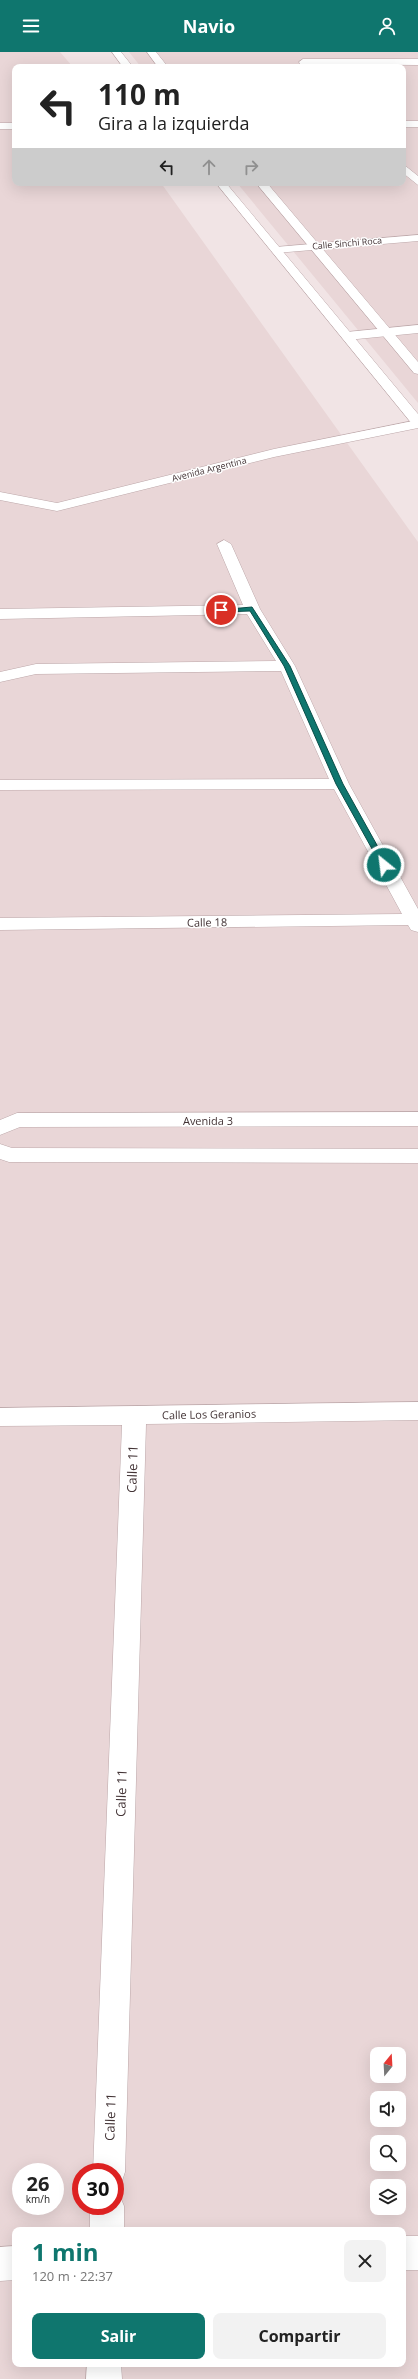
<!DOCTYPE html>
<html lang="es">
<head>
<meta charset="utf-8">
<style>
	body { margin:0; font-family:"Open Sans",sans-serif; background:#f2f2f2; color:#222; height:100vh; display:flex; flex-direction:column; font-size:15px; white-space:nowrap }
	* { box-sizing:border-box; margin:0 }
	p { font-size:13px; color:#767676 }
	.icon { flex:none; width:22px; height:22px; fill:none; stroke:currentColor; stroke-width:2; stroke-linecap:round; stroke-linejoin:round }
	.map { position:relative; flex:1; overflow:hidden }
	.drawer { position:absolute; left:12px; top:2175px; width:394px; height:140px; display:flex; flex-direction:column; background:#fff; border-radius:8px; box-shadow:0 4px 16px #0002 }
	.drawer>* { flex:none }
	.guide { position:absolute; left:12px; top:12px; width:394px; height:122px; border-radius:8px; box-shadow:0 4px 16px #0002; background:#fff; color:#222; overflow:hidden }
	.needle { width:26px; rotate:18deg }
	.controls { position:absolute; left:370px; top:1995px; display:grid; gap:8px }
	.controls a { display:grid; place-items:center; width:36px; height:36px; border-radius:8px; background:#fff; box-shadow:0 4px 16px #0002; font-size:20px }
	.speed { position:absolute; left:12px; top:2111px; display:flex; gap:8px; font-size:20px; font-weight:700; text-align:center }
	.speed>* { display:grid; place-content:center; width:52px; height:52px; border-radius:50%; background:#fff; box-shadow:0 4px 16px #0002; line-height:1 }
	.speed small { font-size:10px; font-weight:400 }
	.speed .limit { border:6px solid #d22; background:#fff; color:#111 }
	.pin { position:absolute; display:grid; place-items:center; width:34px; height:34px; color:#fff; margin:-17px; border:2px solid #fff; border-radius:50%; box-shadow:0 1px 4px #0007 }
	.me { position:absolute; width:44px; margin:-22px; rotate:331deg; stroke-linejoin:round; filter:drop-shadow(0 0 3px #0008) }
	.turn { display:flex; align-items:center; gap:14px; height:84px; padding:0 20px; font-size:18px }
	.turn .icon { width:52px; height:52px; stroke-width:2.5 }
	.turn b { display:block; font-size:28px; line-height:34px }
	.lanes { display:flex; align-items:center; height:38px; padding:0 20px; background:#0003; justify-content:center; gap:20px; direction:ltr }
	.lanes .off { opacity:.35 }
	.round { display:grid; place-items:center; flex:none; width:42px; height:42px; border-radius:8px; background:#f2f2f2 }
	.summary { display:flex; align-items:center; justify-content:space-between; height:68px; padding:0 20px }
	h1 { font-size:24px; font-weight:700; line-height:30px; color:#0f766e }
	.cta { display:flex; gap:8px; margin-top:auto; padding:8px 20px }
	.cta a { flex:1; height:46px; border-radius:8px; background:#0f766e; color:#fff; font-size:16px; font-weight:700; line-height:46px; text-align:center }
	.cta a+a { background:#f2f2f2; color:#222 }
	header { display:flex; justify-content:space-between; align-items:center; height:52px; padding:0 20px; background:#0f766e; color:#fff; font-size:18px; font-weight:700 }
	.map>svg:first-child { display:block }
</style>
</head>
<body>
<header><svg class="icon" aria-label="menu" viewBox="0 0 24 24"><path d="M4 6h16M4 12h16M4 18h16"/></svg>Navio<svg class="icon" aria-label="person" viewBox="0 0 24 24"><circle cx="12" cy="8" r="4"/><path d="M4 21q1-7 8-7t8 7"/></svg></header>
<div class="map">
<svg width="418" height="2327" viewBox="0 0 418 2327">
	<rect width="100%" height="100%" fill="#f1e4e5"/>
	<path fill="#e9d6d7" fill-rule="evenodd" d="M0,0H60L73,15H15V131H161L418,490V2327H0ZM377,2002H399V2024H377ZM377,2046H399V2068H377ZM377,2090H399V2112H377ZM21,2120H55V2154H21ZM81,2120H115V2154H81ZM377,2134H399V2156H377ZM15,2178H403V2312H15Z
		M129,0H418V351L237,131H403V15H141Z"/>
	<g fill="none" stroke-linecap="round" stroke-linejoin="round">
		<defs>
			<path id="minor" d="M303,7H418V13L300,12L299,10Z
				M403,112L418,124V133L403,121Z
				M418,183V189L276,201L270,198L276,195Z
				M418,273V281L347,288L341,284L347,280Z
				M418,368V376L274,405L57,459L0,448V440L57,451L274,397Z
				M224,488L231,492L260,557L295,614L349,732L418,857V880L411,878L408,873L0,878V866L402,862L334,737L0,738V728L329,727L281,619L36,622L0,630V620L36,612L276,609L247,562L0,567V557L243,553L217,492Z
				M418,1350V1368L146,1372L125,2120L121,2132L115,2134V2120H93L122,1373L0,1374V1356Z
				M115,2141L119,2142L124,2154V2178H90V2154H115Z
				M403,2184H418V2218H403Z
				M15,2194V2228L0,2229V2195Z
				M87,2312H121L122,2327H86Z"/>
			<path id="tertiary" d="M112,0H121L133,15H123Z
				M147,0H156L168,15H158Z
				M403,69H418V75H403Z
				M0,71H15V77H0Z
				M216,131H226L418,362V374L413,373Z
				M256,131H267L418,310V322L414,321Z
				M418,1060V1074L20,1075L0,1083V1068L17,1061Z
				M0,1092L12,1096L418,1097V1111L9,1110L0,1107Z"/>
		</defs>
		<use href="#minor" stroke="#bca7a9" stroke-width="1"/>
		<use href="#tertiary" stroke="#bca7a9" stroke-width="1"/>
		<use href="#minor" fill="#fff" fill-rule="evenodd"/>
		<use href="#tertiary" fill="#fff" fill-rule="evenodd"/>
	</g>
	<path fill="#0f766e" stroke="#0a4d48" d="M252,555L290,614L343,732L388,813L387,815L381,813L336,732L284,614L250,559L221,560L218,558Z"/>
	<g text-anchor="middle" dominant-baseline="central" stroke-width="3" stroke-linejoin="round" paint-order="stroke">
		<g font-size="9" fill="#433436" stroke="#fff">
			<text transform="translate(347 191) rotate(-5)">Calle Sinchi Roca</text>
			<text transform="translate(209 417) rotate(-14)">Avenida Argentina</text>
		</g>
		<g font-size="11" fill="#433436" stroke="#fff">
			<text transform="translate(207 870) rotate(-1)">Calle 18</text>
			<text x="208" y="1068">Avenida 3</text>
			<text transform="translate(209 1362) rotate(-1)">Calle Los Geranios</text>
		</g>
		<g font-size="13" fill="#433436" stroke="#fff">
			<text transform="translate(132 1417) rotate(-88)">Calle 11</text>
			<text transform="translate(121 1741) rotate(-88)">Calle 11</text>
			<text transform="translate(110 2065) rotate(-88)">Calle 11</text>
		</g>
	</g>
</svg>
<div class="controls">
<a><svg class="needle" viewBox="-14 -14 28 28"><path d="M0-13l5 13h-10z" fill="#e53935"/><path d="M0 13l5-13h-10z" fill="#767676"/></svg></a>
<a><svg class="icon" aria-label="sound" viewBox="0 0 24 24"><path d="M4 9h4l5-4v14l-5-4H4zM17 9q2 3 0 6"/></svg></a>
<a><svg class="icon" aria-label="search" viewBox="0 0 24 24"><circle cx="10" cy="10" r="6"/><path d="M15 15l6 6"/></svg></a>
<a><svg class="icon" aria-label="layers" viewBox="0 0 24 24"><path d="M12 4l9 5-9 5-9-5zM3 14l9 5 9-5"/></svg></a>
</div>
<div class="speed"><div>26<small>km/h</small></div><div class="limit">30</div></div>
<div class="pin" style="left:221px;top:558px;background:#d93025"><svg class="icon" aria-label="arrive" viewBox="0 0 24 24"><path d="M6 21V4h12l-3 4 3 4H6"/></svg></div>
<svg class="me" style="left:384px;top:813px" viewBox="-20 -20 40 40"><circle r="17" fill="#0f766e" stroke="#fff" stroke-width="3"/><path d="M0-11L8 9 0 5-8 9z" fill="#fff"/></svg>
<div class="guide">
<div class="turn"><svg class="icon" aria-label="left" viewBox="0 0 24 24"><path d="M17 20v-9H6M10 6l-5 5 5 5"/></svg><div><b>110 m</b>Gira a la izquierda</div></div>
<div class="lanes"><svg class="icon" aria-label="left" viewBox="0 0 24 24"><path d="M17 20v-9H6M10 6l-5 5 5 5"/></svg><svg class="icon off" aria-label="ahead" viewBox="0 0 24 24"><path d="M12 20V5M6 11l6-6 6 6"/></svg><svg class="icon off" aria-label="right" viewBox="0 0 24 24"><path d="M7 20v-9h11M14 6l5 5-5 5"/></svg></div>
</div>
<section class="drawer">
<div class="summary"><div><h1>1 min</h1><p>120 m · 22:37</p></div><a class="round"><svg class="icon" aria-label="close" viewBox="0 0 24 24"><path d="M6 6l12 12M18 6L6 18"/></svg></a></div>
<div class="cta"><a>Salir</a><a>Compartir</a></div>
</section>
</div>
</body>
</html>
